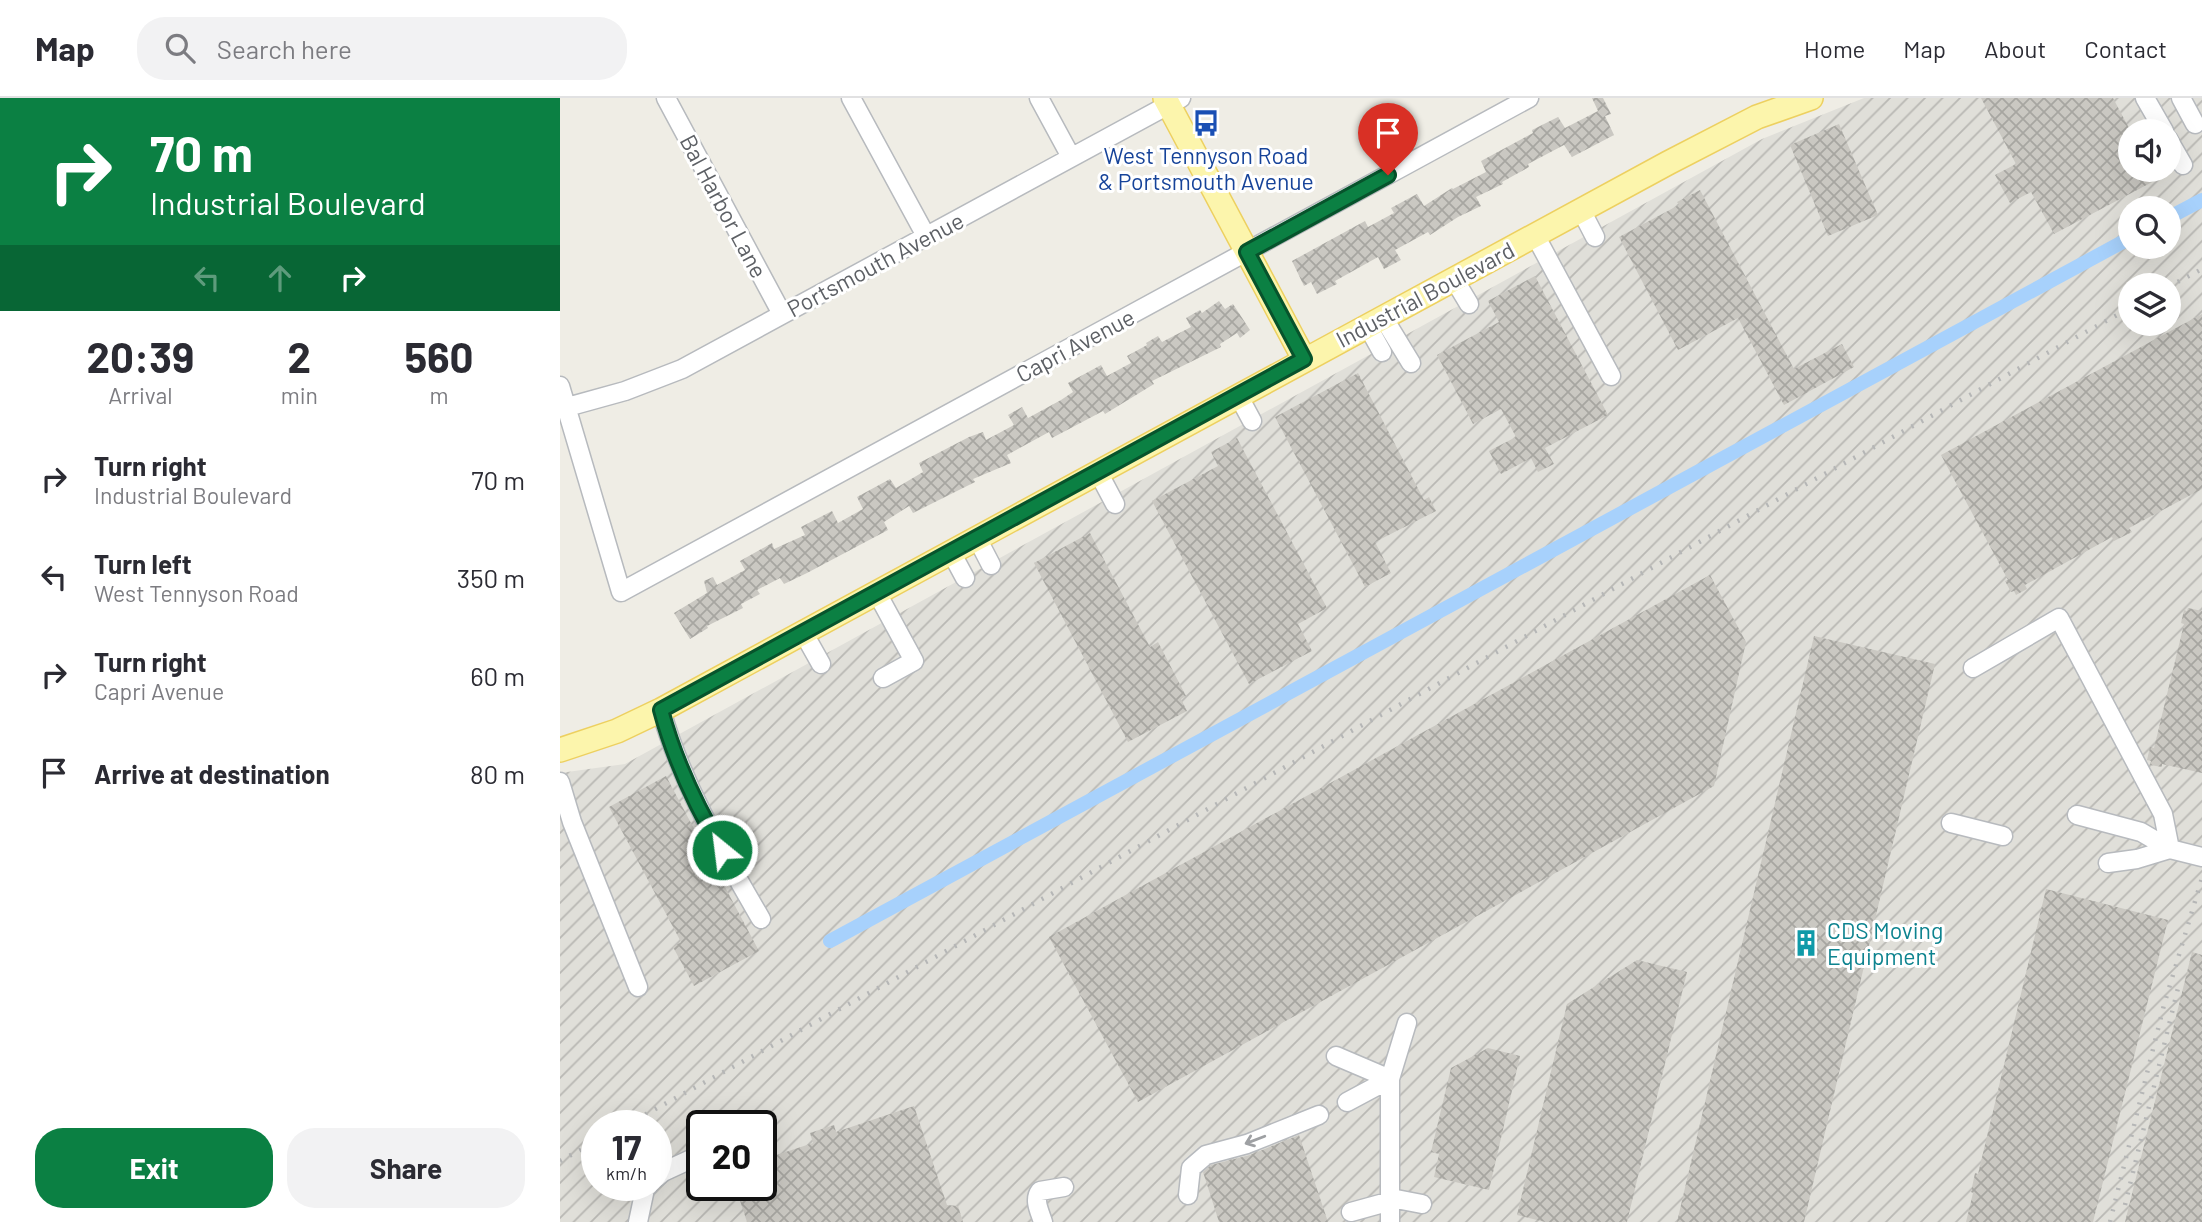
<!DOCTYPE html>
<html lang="en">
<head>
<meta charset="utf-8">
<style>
	body { margin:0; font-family:Barlow,sans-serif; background:#f2f2f3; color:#2b2b33; height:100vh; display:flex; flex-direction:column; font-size:26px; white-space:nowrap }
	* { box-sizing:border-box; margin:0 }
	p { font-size:23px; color:#7c7c81 }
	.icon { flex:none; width:38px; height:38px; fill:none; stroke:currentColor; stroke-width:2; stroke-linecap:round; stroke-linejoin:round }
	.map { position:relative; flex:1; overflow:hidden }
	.sheet { display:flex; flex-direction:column; background:#fff; width:560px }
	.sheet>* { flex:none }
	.banner { background:#0b8043; color:#fff; overflow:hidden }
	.fabs { position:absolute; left:1558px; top:21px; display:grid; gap:14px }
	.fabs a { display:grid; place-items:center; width:63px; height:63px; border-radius:50%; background:#fff; box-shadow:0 7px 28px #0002; font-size:35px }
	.speed { position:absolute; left:21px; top:1012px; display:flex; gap:14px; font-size:35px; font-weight:700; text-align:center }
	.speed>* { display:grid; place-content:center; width:91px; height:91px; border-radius:50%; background:#fff; box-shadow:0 7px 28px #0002; line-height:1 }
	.speed small { font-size:18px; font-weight:400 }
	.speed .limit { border:4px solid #111; border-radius:10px; background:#fff; color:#111 }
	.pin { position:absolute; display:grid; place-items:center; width:60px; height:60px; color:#fff; margin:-72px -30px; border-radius:50% 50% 50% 0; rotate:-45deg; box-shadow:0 0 7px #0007 }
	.pin .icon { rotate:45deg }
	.me { position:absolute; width:77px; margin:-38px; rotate:331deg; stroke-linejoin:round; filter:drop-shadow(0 0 5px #0008) }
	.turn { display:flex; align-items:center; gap:24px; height:147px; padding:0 35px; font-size:32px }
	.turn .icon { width:91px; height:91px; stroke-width:2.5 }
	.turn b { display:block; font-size:49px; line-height:60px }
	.lanes { display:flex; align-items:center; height:66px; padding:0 35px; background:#0003; justify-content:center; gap:35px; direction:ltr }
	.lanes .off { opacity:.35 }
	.eta { display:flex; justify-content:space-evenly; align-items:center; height:119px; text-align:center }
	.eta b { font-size:42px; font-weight:700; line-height:49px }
	.action { display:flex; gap:14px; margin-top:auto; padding:14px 35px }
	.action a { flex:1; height:80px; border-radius:28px; background:#0b8043; color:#fff; font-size:28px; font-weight:700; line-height:80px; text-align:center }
	.action a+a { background:#f2f2f3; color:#2b2b33 }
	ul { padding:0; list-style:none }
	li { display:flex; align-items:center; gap:21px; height:98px; padding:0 35px }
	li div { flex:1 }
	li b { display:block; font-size:26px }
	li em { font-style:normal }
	header { display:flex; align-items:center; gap:42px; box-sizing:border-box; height:98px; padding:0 35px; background:#fff; border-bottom:2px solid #e1e1e2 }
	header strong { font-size:33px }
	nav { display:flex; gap:38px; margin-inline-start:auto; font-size:24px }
	.search { width:490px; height:63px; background:#f2f2f3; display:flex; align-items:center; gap:18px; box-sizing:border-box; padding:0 24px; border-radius:28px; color:#7c7c81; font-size:26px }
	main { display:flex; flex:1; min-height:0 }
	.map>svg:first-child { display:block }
</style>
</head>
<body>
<header>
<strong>Map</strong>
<div class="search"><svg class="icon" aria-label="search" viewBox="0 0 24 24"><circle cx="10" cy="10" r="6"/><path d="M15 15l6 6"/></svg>Search here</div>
<nav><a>Home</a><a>Map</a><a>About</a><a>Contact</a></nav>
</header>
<main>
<section class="sheet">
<div class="banner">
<div class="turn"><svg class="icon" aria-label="right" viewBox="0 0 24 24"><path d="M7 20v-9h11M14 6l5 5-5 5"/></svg><div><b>70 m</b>Industrial Boulevard</div></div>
<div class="lanes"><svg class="icon off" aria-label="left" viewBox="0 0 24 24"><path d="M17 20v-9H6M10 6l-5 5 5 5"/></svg><svg class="icon off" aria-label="ahead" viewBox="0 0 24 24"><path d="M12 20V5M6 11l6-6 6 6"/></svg><svg class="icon" aria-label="right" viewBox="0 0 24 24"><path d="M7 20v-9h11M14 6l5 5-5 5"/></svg></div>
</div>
<div class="eta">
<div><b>20:39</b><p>Arrival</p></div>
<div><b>2</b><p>min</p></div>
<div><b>560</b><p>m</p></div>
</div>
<ul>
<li><svg class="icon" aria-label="right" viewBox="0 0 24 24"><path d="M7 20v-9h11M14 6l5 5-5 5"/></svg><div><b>Turn right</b><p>Industrial Boulevard</p></div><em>70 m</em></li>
<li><svg class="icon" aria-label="left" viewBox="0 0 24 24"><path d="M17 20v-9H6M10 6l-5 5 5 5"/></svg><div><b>Turn left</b><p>West Tennyson Road</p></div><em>350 m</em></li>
<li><svg class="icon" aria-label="right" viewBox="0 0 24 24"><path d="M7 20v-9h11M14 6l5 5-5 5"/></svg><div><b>Turn right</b><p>Capri Avenue</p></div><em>60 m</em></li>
<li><svg class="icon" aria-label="arrive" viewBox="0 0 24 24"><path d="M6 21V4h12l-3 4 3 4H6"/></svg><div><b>Arrive at destination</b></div><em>80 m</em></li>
</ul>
<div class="action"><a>Exit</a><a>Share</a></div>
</section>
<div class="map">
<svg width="1642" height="1124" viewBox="0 0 1642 1124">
	<defs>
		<pattern id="industrial-furrows" width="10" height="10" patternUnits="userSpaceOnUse" patternTransform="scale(1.75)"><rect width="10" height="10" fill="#e0dfd9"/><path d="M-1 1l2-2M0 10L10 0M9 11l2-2" fill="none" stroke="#b9b8b4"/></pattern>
		<pattern id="building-cross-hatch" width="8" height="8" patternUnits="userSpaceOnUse" patternTransform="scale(1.75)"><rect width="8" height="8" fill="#cac8c2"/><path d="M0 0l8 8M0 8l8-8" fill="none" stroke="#a7a6a1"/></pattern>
	</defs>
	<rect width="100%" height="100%" fill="#efede5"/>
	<path fill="url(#industrial-furrows)" fill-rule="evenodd" d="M1304,0H1642V1124H0V675L65,666L1202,41ZM1570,33H1608V72H1570ZM1570,110H1608V149H1570ZM1570,187H1608V226H1570ZM37,1027H96V1087H37ZM142,1027H201V1087H142Z"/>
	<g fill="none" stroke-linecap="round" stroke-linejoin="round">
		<path stroke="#a7d1fc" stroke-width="14" d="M1608,120L1642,102
			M270,843L1570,140"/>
	</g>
	<path fill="url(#building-cross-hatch)" d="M1032,0H1043L1051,16L1045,18L1054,37L1012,59L1004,47L968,66L969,69L942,84L943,86L916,99L921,108L898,119L870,137L868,134L835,152L841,162L824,171L818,159L775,183L777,186L757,196L751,184L744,188L732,163L805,123L808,129L834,115L831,110L857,96L864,108L892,90L893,91L926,74L921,63L973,35L972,32L998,19L1005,30L1038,13Z
		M1421,0H1553L1570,32V72L1613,73L1494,136L1471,94L1450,105L1435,77L1456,66Z
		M1279,26L1318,117L1268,138L1230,47Z
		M1140,92L1234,271L1282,246L1294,269L1224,307L1178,220L1118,252L1059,139L1119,107L1117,104Z
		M975,178L1048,317L985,350L994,366L978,374L971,360L941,376L929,353L956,339L941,311L913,326L877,257L939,224L928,203Z
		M659,203L665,211L673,206L690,232L680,240L677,235L660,246L661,249L592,283L594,286L545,316L543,313L492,340L489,334L447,357L451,365L413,381L415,384L353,415L349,408L324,424L328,432L247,475L224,486L220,480L197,492L200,496L181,506L183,510L147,528L148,530L130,541L114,515L147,495L144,483L153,479L157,487L185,472L180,463L212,445L214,451L245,437L241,429L272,413L278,425L303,411L297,399L330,381L336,390L363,374L359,365L409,339L423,334L426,342L454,327L448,317L462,309L468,320L501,302L513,294L508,285L541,267L547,278L571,265L567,258L587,247L586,245L598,238L602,244L631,229L626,220L640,212L642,215Z
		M1642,216V391L1569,430L1572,434L1554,443L1552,439L1465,487L1467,491L1456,497L1454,493L1451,494L1445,483L1448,482L1381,357Z
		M798,275L864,402L869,399L876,413L815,444L831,475L805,489L715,319Z
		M677,340L767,510L738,526L752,553L689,586L592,403L658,368L651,354Z
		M530,435L590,549L598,544L626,598L621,601L627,613L568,644L474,465Z
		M1150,477L1186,544L1154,688L578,1004L489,839Z
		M1628,510L1642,513V675L1602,666V669L1590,667L1591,663L1587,662L1590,649L1594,650L1624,526L1621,525L1624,512L1627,513Z
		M1254,538L1375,566L1244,1124H1117Z
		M106,678L199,853L134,888L113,849L121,844L49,709Z
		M1486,791L1608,822L1533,1124H1406L1413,1095L1411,1094L1415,1075L1418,1076Z
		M1632,854L1642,857V1124H1565Z
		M1077,862L1127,874L1067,1124H985L957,1117L1007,906Z
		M928,950L960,958L929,1092L874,1079L879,1056L871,1054L891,970Z
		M354,1008L387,1107L398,1108L403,1124H187L175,1087H201V1062L253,1045L250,1035L274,1027L276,1034Z
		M739,1037L768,1124H659L643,1074L651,1067L690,1057Z"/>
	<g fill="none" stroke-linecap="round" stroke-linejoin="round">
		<defs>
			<path id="minor" d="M106,0L222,216
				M291,0L366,138
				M479,0L511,59
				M1585,0L1604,33
				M1621,0L1635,26
				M1608,41L1623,67
				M1021,112L1035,139
				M975,137L1051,278
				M894,181L909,206
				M823,219L851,265
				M807,227L822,254
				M0,288L61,494L969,0
				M678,297L692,323
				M0,311L65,293L122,271L621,0
				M538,374L555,406
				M417,440L431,467
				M391,454L405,480
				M317,495L354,563L323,580
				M243,534L261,566
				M1413,570L1499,520L1603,716L1610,751
				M101,612C122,687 162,754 201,821
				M0,684L12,724L78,889
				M1517,717L1581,734L1610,751L1642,759
				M1391,725L1443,738
				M1548,765L1577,761L1610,751
				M776,958L830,981
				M787,1004L830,981
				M96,1080L103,1074L142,1056
				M628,1097L631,1070L646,1057L687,1046L759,1017
				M831,1100L862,1106
				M791,1114L831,1103
				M78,1124L85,1091L89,1087
				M483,1124C480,1114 473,1102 480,1093L504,1089
				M830,1124V981L847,925"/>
			<path id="major" d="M605,0L744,261
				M0,652L57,633L101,612L1108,65L1197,19L1251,0"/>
		</defs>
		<use href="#minor" stroke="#b7babe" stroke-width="21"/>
		<use href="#major" stroke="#edd060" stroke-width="26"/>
		<use href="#minor" stroke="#fff" stroke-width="18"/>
		<use href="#major" stroke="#fcf5ac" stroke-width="23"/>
		<path stroke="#b5b6b6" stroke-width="4.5" stroke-dasharray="2 9" stroke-linecap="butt" d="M1608,189L1642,171
			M66,1027L1570,210
			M0,1063L37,1043
			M1565,1107L1619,886
			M1550,1124L1604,907L1642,780"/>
	</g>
	<defs><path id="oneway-shaft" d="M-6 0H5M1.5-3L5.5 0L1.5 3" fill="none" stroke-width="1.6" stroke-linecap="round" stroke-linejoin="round" transform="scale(1.75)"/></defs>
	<use stroke="#9ea0a3" href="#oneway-shaft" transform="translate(695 1042) rotate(159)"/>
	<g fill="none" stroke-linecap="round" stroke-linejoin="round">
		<defs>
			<path id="route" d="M162,752C136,708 114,661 101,612L744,261L687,154L828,77"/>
		</defs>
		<use href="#route" stroke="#07532c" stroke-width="18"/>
		<use href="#route" stroke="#0b8043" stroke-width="12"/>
	</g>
	<defs>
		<symbol id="bus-bare" viewBox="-9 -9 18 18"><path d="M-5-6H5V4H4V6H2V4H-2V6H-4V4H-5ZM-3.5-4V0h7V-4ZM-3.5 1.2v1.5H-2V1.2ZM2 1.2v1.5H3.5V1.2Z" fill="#1a4fb4" stroke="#fff" stroke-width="2.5" paint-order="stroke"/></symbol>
		<symbol id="building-bare" viewBox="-9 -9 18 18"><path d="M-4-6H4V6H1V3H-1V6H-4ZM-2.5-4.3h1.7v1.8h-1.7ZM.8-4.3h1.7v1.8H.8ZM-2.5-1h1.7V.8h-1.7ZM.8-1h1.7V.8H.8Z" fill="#0f9aa8" stroke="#fff" stroke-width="2.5" paint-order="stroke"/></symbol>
	</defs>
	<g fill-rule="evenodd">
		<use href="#bus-bare" x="627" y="6" width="38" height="38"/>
		<use href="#building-bare" x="1227" y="826" width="38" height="38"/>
	</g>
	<g text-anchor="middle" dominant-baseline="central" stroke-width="6" stroke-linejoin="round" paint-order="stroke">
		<g font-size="23" fill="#164399" stroke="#fff">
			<text x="646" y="57">West Tennyson Road<tspan x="646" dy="26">&amp; Portsmouth Avenue</tspan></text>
		</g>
		<g font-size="23" fill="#5d6065" stroke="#fff">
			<text transform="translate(164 108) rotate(62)">Bal Harbor Lane</text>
			<text transform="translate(315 166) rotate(-28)">Portsmouth Avenue</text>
			<text transform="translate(865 196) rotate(-28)">Industrial Boulevard</text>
			<text transform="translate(515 247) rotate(-28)">Capri Avenue</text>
		</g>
		<g font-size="23" fill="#0d838f" stroke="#fff" text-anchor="start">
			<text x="1267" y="832">CDS Moving<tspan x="1267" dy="26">Equipment</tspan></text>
		</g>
	</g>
</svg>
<div class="fabs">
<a><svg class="icon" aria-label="sound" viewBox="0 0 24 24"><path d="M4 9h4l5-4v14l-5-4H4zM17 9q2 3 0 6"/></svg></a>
<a><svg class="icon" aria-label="search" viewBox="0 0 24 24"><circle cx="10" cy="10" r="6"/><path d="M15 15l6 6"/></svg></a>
<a><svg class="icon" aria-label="layers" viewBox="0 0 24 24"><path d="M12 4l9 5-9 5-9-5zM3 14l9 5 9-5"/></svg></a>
</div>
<div class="speed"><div>17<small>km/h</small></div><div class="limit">20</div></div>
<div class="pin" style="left:828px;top:77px;background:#d93025"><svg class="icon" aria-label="arrive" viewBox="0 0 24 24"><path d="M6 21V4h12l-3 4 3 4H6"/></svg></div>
<svg class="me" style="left:162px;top:752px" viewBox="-20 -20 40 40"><circle r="17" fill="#0b8043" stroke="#fff" stroke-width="3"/><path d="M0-11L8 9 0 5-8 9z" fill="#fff"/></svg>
</div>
</main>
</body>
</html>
